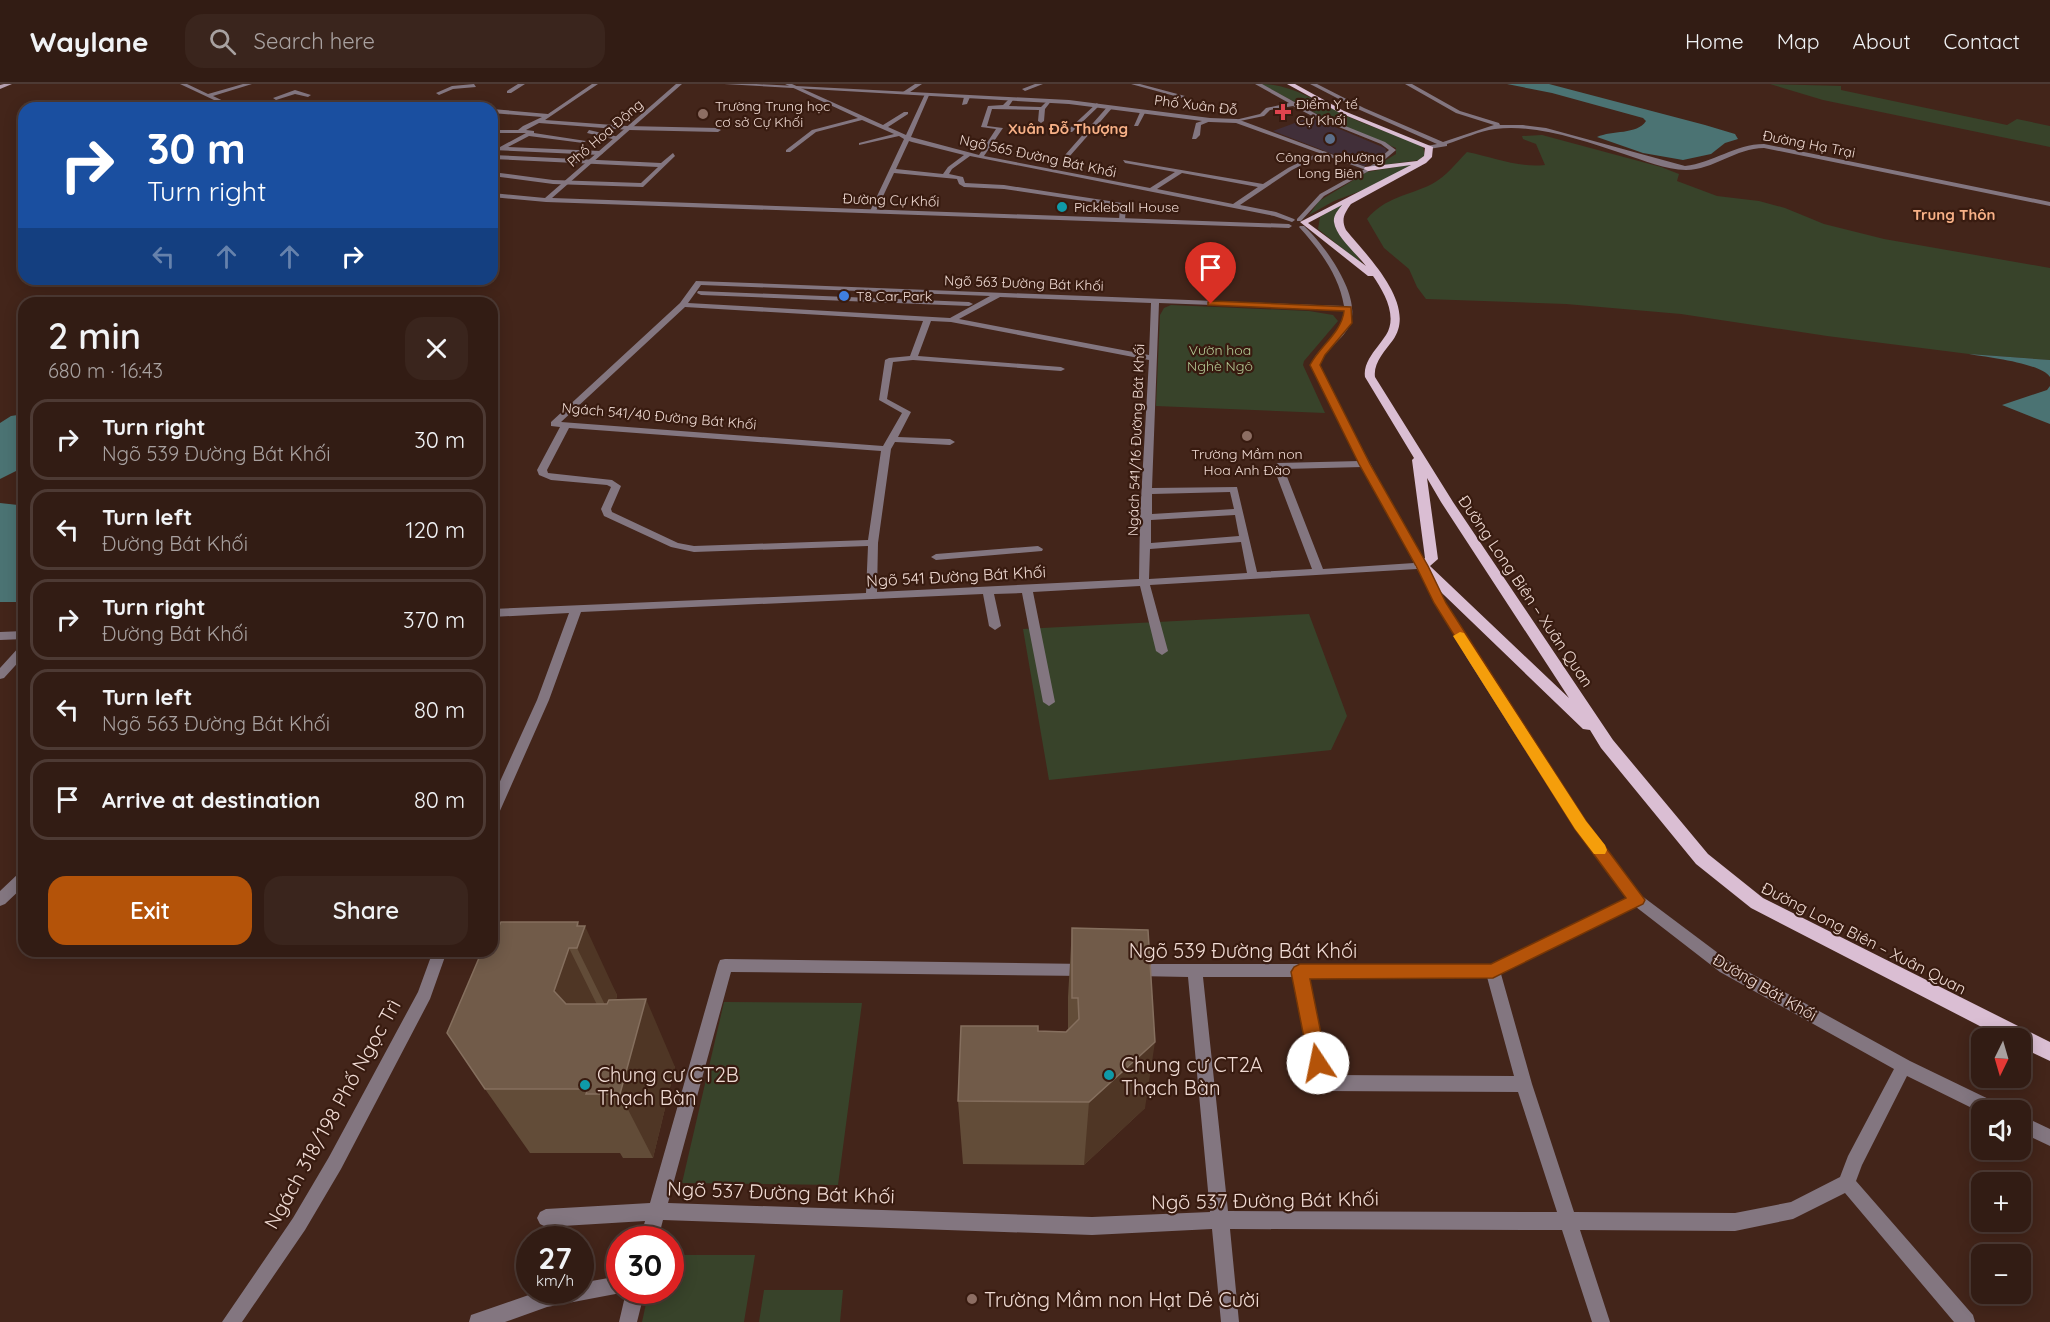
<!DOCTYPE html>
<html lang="en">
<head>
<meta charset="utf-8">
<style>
	body { margin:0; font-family:Quicksand,sans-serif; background:#3a251d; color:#f1f3f6; height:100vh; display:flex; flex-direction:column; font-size:22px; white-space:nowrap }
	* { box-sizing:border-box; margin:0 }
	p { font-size:20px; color:#a8a1a0 }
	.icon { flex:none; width:33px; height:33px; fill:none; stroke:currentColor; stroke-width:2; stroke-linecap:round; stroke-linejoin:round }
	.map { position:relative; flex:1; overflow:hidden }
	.details { position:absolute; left:18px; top:213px; width:480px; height:660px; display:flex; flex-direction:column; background:#321c14; border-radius:18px; box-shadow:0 3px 15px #0003,0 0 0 2px #4d3a34 }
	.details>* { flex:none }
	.guide { position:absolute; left:18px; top:18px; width:480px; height:183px; border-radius:18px; box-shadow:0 3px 15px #0003,0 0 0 2px #4d3a34; background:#1a4fa0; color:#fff; overflow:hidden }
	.needle { width:39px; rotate:185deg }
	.buttons { position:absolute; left:1971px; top:944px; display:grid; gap:12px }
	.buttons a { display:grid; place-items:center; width:60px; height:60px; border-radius:12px; background:#321c14; box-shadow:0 3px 15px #0003,0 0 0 2px #4d3a34; font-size:30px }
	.speed { position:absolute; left:516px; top:1142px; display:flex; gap:12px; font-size:30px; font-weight:700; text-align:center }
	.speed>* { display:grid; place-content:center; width:78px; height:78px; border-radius:50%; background:#321c14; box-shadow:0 3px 15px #0003,0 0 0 2px #4d3a34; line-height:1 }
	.speed small { font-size:15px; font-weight:400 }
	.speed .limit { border:9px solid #d22; background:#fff; color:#111 }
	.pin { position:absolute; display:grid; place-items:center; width:51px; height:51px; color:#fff; margin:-62px -26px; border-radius:50% 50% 50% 0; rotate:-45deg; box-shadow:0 0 6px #0007 }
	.pin .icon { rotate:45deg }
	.me { position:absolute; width:66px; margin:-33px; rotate:349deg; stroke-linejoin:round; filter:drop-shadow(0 0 4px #0008) }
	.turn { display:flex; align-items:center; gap:21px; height:126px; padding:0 30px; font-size:27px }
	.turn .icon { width:78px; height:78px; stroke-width:2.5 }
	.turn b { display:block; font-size:42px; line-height:51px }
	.lanes { display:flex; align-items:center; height:57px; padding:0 30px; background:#0003; justify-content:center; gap:30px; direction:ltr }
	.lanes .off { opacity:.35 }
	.round { display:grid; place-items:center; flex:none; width:63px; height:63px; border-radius:18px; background:#3a251d }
	.headline { display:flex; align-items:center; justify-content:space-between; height:102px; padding:0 30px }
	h1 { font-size:36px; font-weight:600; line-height:45px }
	.cta { display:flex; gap:12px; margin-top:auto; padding:12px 30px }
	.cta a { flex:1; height:69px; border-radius:18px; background:#b45309; color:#fff; font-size:24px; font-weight:600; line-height:69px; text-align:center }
	.cta a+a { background:#3a251d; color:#f1f3f6 }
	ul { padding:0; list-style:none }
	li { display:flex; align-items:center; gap:18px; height:81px; margin:0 12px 9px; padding:0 18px; border:3px solid #4d3a34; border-radius:18px }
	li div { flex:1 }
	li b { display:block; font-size:22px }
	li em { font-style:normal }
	header { display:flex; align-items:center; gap:36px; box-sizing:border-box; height:84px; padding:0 30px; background:#321c14; border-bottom:2px solid #4d3a34 }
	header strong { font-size:28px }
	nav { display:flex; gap:33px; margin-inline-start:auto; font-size:21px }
	.search { width:420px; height:54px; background:#3a251d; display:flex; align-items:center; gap:15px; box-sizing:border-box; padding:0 21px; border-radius:18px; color:#a8a1a0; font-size:22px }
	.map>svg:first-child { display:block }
</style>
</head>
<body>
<header>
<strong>Waylane</strong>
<div class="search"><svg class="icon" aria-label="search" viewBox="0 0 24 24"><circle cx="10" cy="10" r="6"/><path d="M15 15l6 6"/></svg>Search here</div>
<nav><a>Home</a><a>Map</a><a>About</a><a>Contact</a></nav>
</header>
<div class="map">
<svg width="2050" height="1238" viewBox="0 0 2050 1238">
	<rect width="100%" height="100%" fill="#43251a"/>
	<path fill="#412f39" d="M1311,33L1385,64L1387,68L1364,82L1273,47Z"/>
	<path fill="#38432a" d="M1261,0C1292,0 1321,20 1349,33C1373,44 1399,51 1423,63L1425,71L1420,76L1376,82L1396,70V64L1328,36Z
		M1770,0L1841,2V6L2007,41L2017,35L2050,42V63L1823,16Z
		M1542,51L1661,83L1679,90L1677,97L1717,112L1759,117L1785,124L1824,140L1884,155L2050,184V276L1969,270L1827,252L1681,230L1566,220L1426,215L1417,203L1409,185L1384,164L1367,135C1385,113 1408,112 1432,100C1447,92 1455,80 1467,68C1493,73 1517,84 1545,81L1536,60L1523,55L1522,52Z
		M1413,80L1379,100L1334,117L1309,131L1319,117L1367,88Z
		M1343,119L1339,146L1364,182L1318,145L1320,133Z
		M1171,221L1309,227L1333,231L1338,237L1304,277L1303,281L1325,329L1156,322L1160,231L1164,224Z
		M1309,530L1347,632L1331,666L1049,696L1023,545Z
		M724,918L862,919L838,1101L682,1099Z
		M671,1171H755L744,1238H642L649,1206H670Z
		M764,1206H843L840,1238H759Z"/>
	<path fill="#4b7373" d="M1507,0H1549L1705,41L1735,50L1738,55L1725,59L1711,70L1683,76L1643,69L1597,53C1612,46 1637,51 1646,37L1643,34L1552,9Z
		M1969,270L2050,276V293C2041,279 1986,273 1969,270Z
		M2050,302V340L2002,321L2047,306Z
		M24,330V383L0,395V339L11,332Z
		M0,419L18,421L24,419V518H0Z"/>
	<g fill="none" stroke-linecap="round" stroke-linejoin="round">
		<path fill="#837680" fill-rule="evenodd" d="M474,0L476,3L453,5L439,11L436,9L452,2Z
			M518,0H525L511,9H507V7Z
			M592,0H598L545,36L627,42L718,44L721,46L718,48L629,46L539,39L526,46L534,47V49L586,57L583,59L529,52L508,63L600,67L603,69L600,71L492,66V62L500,63L526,49H500L498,46H518L523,42L542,33L492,29V25L548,30Z
			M785,0H792L883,41L904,28H908V30L888,43L906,51L925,10L930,9L911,53L979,71L996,45L981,43L988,22L1003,21L1010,14L1013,16L1009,22L1041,23L1048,16H1052L1045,25L1044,37L1041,39L1038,37L1039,26L992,25L987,42L1003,44L984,72L1150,104L1175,88L1125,79L1123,76L1263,100L1288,84L1322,67L1327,68L1292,86L1240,121L1276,128L1294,135L1295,136L1292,138L1274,132L970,72L952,85L949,90L963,93L965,99L1004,101L1122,119L1126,122L1125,136L1122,138L1119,136L1120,123L1118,122L1004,105L964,103L959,100L957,95L894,89L876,127L873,129L870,127L904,55L899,52L859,61V59L894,50L862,36L816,48L790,68H786V66L812,46L858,34ZM909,57L912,58L964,71L948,83L943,90L896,85ZM1182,89L1258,103L1233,120L1157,105Z
			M915,0H922L907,10H903V8Z
			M1035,0H1043L1025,7L1022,5Z
			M1131,0H1140L1185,12L1182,14Z
			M1255,0H1262L1318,31L1385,58L1396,66L1376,83L1324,112L1301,137H1297V135L1320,110L1372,81L1389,66L1381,60L1314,33L1293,22L1270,26L1264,32L1235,38V36L1260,30L1266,24L1289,19Z
			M1310,0H1317L1364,24L1443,58L1494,41L1456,29L1405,0H1412L1460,27L1499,39L1500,41H1523L1546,44L1685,82C1713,79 1735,60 1764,60L2050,118V122L1764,64C1736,64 1713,86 1686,86C1666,86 1643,76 1624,70C1583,57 1539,40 1495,45C1479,47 1463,55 1447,60V62L1429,65L1427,62L1437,60L1360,26Z
			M295,6L311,11L308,13L295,10L276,16L273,14Z
			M967,11L970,13L967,20L962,21L964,13Z
			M1097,19L1099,22L1072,48H1068V46Z
			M435,20L456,24H426Z
			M1108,22L1113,23L1094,45L1116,47L1118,50L1091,48L1069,73H1065V71Z
			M1141,26L1146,27L1138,42H1134Z
			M1208,35L1213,36L1201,41L1200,51L1196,55H1192L1196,39Z
			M589,46L619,53L620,54L617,56L587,49Z
			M673,69L675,72L643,103L553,100L492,92V88L553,96L641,99L658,83L492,75V71L661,79Z
			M1300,142H1304C1324,160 1362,212 1350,240C1344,256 1324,265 1319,281L1333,310L1445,519L1478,572L1585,737L1642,812L1730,878L1910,977L1999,1020L2001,1026H1982V1029L1907,992L1862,1081L1856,1097L1973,1231L1975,1238H1954L1845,1109L1793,1135L1735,1147L1580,1146L1610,1238H1592L1562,1146L1230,1145L1239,1238H1221L1212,1145L1092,1151L663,1136L658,1155H640L645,1137L546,1143L540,1140L537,1134L540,1128L546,1125L650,1119L718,881L720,876L725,875L1086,880L1091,881L1093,886L1091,891L1086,892L731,888L668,1119L1092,1133L1210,1128L1188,893L1136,892L1131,891L1129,886L1131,881L1136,880H1492L1627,814L1575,745L1467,574L1417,485L1150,501L1168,567L1162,571L1156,567L1140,502L1033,508L1055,618L1049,622L1043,618L1022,509L994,510L1001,542L995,546L989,542L983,510L581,528L549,616L499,729L497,733L492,734V715L537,616L569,529L492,533V525L866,509L868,462L694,468L671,463L604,432L601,425L611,403L607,401L551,396L539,391L537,386L560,343L551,342V338L680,219L696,197L1344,222C1339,191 1319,165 1299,143ZM701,201L990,212L950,234L688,219ZM1000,213L1151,219L1149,271L959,235ZM1159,219L1344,226C1346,251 1318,260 1311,281L1360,377L1278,379L1273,382L1312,485L1257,488L1237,403L1152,404ZM685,223L923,237L910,272L889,274L885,276L879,316L902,329L883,362L561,338ZM931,237L951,238L1149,276L1140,433L1139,495L877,508L878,459L891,365L895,358L950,361L955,358L950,355L898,353L911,328L887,315L893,278L913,276L1061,287L1065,285L1061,283L918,272ZM569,344L881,367L868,456L694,462L678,459L612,428L611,425L621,402L612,396L548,389L547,386ZM1363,383L1414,479L1323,485L1284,385ZM1230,408L1234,425L1152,430V410ZM1235,431L1239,452L1151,459V436ZM1241,458L1247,489L1149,495L1150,465ZM1636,823L1720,888L1894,985L1848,1072L1840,1093L1791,1118L1735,1129L1574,1128L1532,1000L1501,890ZM1203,893H1293L1314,999L1316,1004L1322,1007L1518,1008L1557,1128L1228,1127ZM1309,893H1487L1514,992L1329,991Z
			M698,207L969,218L973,220L969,222L701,211L697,209Z
			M1038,462L1043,465L1042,467L936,476L931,473L936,470Z
			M24,547V555L0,556V548Z
			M24,561V572L4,594L0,595V584L20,562Z
			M24,787V802L5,820L0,822V807L19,789Z
			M433,867H447L430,915L341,1085L305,1146L242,1238H222L293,1134L329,1073L418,908Z
			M2020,1031L2050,1045V1062L2020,1048Z
			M620,1192V1206H645L637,1238H619L626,1208L547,1223L505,1238H469L471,1231L543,1206H580V1199Z"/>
		<path fill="#837680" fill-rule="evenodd" d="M180,0H187L208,10L243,0H252L213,12L238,24H231Z
			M676,0H682L552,114L1289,140L1292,142L1289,144L546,118L492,113V109L545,114Z
			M724,0H756L1069,16L1210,34L1237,35L1371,85L1366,86L1236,39L1210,38L1069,20Z"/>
		<path fill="#b49faf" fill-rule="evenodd" d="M4,0H12L0,5V1Z"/>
		<path fill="#dabed3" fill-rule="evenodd" d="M1287,0H1295L1344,27L1433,63L1432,73L1426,79L1351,120C1344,130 1341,135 1346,146C1367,172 1418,221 1393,256C1385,267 1373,279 1375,293L1453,418L1613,656L1708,770L1763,814L2050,958V977L2020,963V954H2003L1751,824L1696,780L1601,664L1590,646L1583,645L1417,485L1415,482L1425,474L1412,376L1414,374L1365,293C1364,286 1366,281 1369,275C1374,266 1381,259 1386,251C1398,232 1384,208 1373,192H1368L1300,138L1411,81L1368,87L1364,85L1365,83L1417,77L1424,72L1425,64L1340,29ZM1342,121C1338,126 1333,132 1334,138C1336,153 1357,170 1366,182L1308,139ZM1427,394L1441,418L1569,614L1430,482L1438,475Z"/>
	</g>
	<path fill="#624c38" d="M580,842L617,911L616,916L675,983L653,1074H623L620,1069H530L485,1005Z
		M1072,844L1145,1024L1084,1081L963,1080L958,1017L1038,947L1066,948L1068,945V913Z"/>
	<path fill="#4f3625" d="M578,838L583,848L585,842L617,911L611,933L577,864V842Z
		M569,864L603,933L590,974L554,907Z
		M646,915L675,983L653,1074L620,1010Z
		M1155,958L1145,1024L1084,1081L1089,1018Z"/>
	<path fill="#715b49" stroke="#856f5e" stroke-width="1.5" d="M501,838H578L577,842H585L577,864H569L554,907L566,920H607L609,916L646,915L620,1010H586L588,1005H485L447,949L482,867H492V842H499Z
		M1072,844L1148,846L1155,958L1089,1018L958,1017L961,942H1038V947L1066,948L1079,935L1078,914H1072Z"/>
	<path fill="#b45309" stroke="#753606" stroke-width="1.5" d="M1211,217L1351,223L1352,239L1325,271L1320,281L1370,380L1428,482L1446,519L1586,737L1645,816L1643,820L1493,894L1310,895L1327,979L1324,985L1318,987L1312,985L1309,979L1291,888L1294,883L1300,880H1491L1626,814L1575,745L1434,519L1416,482L1359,380L1310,281C1320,262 1342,248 1344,227L1208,221V218Z"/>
	<path fill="#f59e0b" d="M1460,548L1464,549L1586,737L1605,761L1607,766L1605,770H1594L1575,745L1453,552Z"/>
	<path fill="#e0444e" stroke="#381b10" stroke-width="2" d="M1280 19h6v6h6v6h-6v6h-6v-6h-6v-6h6z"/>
	<g fill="#8d6e63" stroke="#381b10" stroke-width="2">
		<circle cx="703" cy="30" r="6"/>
		<circle cx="1247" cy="352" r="6"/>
		<circle cx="972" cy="1215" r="6"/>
	</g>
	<circle fill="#5c6f8a" stroke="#381b10" stroke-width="2" cx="1330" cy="55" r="6"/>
	<g fill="#0f9aa8" stroke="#381b10" stroke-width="2">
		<circle cx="1062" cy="123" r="6"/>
		<circle cx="1109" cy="991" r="6"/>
		<circle cx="585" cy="1001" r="6"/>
	</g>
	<circle fill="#3f7fe0" stroke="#381b10" stroke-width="2" cx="844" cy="212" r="6"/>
	<g text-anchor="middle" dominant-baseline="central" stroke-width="4.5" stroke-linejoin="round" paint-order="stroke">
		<g font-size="14" fill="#f0dbd4" stroke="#381b10" text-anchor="start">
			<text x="1296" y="20">Điểm Y tế<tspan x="1296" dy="16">Cự Khối</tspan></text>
			<text x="715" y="22">Trường Trung học<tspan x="715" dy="16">cơ sở Cự Khối</tspan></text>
			<text x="1330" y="73" text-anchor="middle">Công an phường<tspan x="1330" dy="16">Long Biên</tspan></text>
			<text x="1074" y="123">Pickleball House</text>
			<text x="856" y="212">T8 Car Park</text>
			<text x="1247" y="370" text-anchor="middle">Trường Mầm non<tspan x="1247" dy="16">Hoa Anh Đào</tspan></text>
		</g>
		<g font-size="14" fill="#f0dbd4" stroke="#381b10">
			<text transform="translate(1196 21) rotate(7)">Phố Xuân Đỗ</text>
			<text transform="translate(605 49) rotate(-41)">Phố Hoa Động</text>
			<text transform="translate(1809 60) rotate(11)">Đường Hạ Trại</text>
			<text transform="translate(1038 72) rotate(12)">Ngõ 565 Đường Bát Khối</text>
			<text transform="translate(891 116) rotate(2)">Đường Cự Khối</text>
			<text transform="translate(1024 199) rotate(2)">Ngõ 563 Đường Bát Khối</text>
			<text transform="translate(659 332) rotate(5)">Ngách 541/40 Đường Bát Khối</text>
			<text transform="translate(1136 356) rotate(-88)">Ngách 541/16 Đường Bát Khối</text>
		</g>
		<g font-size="14" fill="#b4cb96" stroke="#381b10">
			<text x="1220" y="266">Vườn hoa<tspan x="1220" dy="16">Nghè Ngô</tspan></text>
		</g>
		<g font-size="15" font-weight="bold" fill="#f8b187" stroke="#381b10">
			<text x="1068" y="44">Xuân Đỗ Thượng</text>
			<text x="1954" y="130">Trung Thôn</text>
		</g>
		<g font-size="16" fill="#f0dbd4" stroke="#381b10">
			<text transform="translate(956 492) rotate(-3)">Ngõ 541 Đường Bát Khối</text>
			<text transform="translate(1526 507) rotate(56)">Đường Long Biên – Xuân Quan</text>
			<text transform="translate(1864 854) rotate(27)">Đường Long Biên – Xuân Quan</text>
			<text transform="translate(1765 903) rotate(30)">Đường Bát Khối</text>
		</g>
		<g font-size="20" fill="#f0dbd4" stroke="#381b10">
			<text x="1243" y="866">Ngõ 539 Đường Bát Khối</text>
			<text transform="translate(332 1030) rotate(-61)">Ngách 318/198 Phố Ngọc Trì</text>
			<text transform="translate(781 1108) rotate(2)">Ngõ 537 Đường Bát Khối</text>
			<text transform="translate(1265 1116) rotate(-1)">Ngõ 537 Đường Bát Khối</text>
		</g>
		<g font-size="20" fill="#f0dbd4" stroke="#381b10" text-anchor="start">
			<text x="1121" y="980">Chung cư CT2A<tspan x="1121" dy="23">Thạch Bàn</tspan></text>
			<text x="597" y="990">Chung cư CT2B<tspan x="597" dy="23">Thạch Bàn</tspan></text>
			<text x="984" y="1215">Trường Mầm non Hạt Dẻ Cười</text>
		</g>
	</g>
</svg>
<div class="buttons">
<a><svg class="needle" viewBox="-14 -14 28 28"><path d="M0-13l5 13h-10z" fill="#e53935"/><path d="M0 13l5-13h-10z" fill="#a8a1a0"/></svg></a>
<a><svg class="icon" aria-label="sound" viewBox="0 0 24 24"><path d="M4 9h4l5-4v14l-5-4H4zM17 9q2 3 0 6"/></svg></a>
<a>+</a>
<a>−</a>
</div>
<div class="speed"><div>27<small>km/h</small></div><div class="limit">30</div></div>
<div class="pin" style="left:1211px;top:220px;background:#d93025"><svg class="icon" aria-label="arrive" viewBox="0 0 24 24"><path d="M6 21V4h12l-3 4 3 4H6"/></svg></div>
<svg class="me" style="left:1318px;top:979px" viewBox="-20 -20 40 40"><circle r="19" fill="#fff"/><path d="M0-13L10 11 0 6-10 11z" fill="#b45309"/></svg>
<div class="guide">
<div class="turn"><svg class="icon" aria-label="right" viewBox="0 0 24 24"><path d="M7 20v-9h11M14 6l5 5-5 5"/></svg><div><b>30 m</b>Turn right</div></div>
<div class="lanes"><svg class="icon off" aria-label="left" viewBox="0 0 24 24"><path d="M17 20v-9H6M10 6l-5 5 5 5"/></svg><svg class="icon off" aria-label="ahead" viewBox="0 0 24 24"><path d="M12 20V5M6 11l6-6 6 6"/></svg><svg class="icon off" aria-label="ahead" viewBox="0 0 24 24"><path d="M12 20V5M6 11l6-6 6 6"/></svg><svg class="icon" aria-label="right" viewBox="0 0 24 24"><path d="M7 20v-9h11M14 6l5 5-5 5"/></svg></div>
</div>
<section class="details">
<div class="headline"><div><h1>2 min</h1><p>680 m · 16:43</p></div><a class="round"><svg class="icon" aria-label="close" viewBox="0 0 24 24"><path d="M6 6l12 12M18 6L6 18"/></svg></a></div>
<ul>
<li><svg class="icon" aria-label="right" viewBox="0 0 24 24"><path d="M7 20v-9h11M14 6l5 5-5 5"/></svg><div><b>Turn right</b><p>Ngõ 539 Đường Bát Khối</p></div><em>30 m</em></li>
<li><svg class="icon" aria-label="left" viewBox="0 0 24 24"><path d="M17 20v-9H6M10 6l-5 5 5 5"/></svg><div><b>Turn left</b><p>Đường Bát Khối</p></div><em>120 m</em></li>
<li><svg class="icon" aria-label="right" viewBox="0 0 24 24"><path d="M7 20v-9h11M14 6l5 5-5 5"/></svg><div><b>Turn right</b><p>Đường Bát Khối</p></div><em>370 m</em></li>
<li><svg class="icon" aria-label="left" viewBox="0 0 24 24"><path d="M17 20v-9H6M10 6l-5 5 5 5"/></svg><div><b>Turn left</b><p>Ngõ 563 Đường Bát Khối</p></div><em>80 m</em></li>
<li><svg class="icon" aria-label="arrive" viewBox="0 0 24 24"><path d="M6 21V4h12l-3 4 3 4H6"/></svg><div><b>Arrive at destination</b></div><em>80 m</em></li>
</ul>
<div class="cta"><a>Exit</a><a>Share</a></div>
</section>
</div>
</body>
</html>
